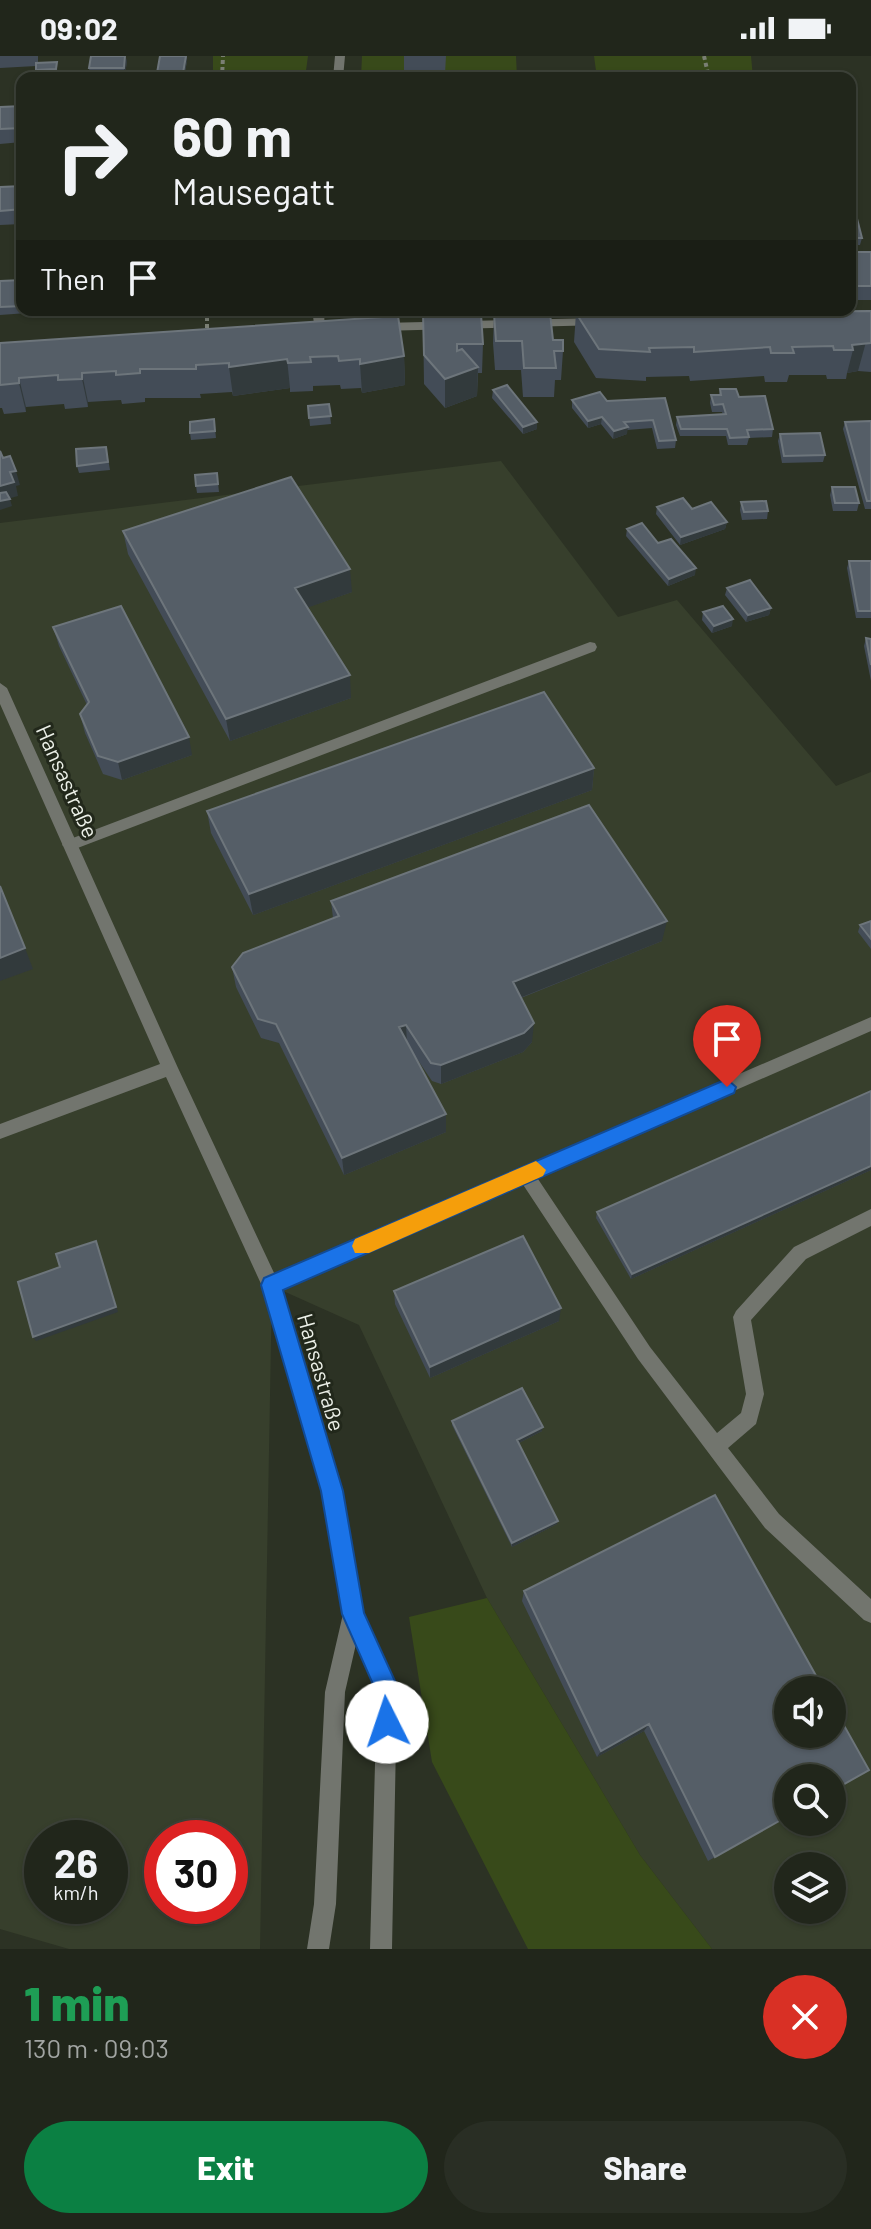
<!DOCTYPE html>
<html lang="en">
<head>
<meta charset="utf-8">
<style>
	body { margin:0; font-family:Barlow,sans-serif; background:#292e24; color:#f1f3f6; height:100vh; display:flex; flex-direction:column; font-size:30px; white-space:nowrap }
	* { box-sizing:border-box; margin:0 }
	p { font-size:26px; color:#a2a5a3 }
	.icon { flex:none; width:44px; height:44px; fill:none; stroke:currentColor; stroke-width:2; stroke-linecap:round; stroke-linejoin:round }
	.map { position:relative; height:1893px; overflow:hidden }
	.sheet { display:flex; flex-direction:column; background:#21261b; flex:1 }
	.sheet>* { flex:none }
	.hud { position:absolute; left:16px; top:16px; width:840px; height:244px; border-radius:16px; box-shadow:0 2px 6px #0004,0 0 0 2px #3e433a; background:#21261b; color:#f1f3f6; overflow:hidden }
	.tools { position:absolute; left:774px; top:1620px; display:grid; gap:16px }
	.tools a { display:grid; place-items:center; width:72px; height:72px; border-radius:50%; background:#21261b; box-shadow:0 2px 6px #0004,0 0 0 2px #3e433a; font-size:40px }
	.speed { position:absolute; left:24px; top:1764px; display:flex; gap:16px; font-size:40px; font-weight:700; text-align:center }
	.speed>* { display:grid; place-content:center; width:104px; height:104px; border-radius:50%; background:#21261b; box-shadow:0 2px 6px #0004,0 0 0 2px #3e433a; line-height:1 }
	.speed small { font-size:20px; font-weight:400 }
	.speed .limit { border:12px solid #d22; background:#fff; color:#111 }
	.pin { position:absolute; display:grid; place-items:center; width:68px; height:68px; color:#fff; margin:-82px -34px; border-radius:50% 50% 50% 0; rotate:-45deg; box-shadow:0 0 8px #0007 }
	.pin .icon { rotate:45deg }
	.me { position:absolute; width:88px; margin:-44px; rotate:356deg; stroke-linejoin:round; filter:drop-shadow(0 0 6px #0008) }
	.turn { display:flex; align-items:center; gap:28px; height:168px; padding:0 24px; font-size:36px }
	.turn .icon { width:104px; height:104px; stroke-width:2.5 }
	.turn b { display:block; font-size:56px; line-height:68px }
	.then { display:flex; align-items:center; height:76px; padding:0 24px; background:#0003; gap:16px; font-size:30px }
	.round { display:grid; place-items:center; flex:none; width:84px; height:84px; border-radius:42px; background:#292e24 }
	.overview { display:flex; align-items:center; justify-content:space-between; height:136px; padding:0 24px }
	h1 { font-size:48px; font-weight:800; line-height:60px; color:#1e9e55 }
	.button { display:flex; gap:16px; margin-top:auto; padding:16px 24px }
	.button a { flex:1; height:92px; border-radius:48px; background:#0b8043; color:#fff; font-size:32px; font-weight:800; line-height:92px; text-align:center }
	.button a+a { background:#292e24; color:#f1f3f6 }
	.status { display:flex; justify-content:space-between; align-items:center; height:56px; padding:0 40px; background:#21261b; direction:ltr }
	.status svg { height:22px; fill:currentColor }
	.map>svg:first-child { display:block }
</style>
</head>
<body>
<div class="status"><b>09:02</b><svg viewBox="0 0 49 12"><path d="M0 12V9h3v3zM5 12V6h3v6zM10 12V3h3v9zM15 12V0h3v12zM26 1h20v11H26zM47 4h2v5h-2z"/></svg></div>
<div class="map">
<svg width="871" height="1893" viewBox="0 0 871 1893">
	<rect width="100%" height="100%" fill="#2c3224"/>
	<path fill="#373f2c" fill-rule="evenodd" d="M501,405L618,561L677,544L836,730L871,716V1893H712L640,1799L487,1542L359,1269L272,1230L260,1893H69L0,1873V467ZM788,1634H832V1678H788ZM788,1722H832V1766H788ZM42,1782H110V1850H42ZM162,1782H230V1850H162ZM788,1810H832V1854H788Z"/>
	<path fill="#384a1a" d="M213,0H308L305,22H213Z
		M362,0H516L517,22H361Z
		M594,0H751L753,22H597Z
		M487,1542L640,1799L712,1893H528L432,1706L409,1561Z"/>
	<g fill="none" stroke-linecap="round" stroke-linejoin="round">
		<path stroke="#7a7f74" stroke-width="4" stroke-dasharray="4 3" stroke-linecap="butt" d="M704,0L709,22
			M191,16H310
			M222,22L223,0
			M207,254V277"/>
		<path fill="#72756e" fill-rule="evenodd" d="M590,586L595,587L597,591L595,595L75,793L70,795L62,789L65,785Z
			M526,1111L532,1114L650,1291L717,1377L741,1357L746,1338L733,1261L736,1255L794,1191L871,1153V1170L806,1203L751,1264L764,1338L756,1368L728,1392L779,1458L871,1543V1567L864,1564L765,1472L638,1303L520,1124L517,1119L520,1114Z"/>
		<path fill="#72756e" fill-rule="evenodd" d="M335,0H345L343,22H333Z
			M312,254H324L325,277H317L315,274Z
			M597,262L601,263V269L381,275L375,271L381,267Z
			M0,627L7,632L178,1012L275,1219L871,961V975L281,1233L342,1435L363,1557L397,1634L392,1893H370L377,1634L356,1588L345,1636L336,1848L329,1893H307L314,1848L325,1636L343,1558L322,1435L262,1230L166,1021L0,1083V1068L160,1008L0,648Z"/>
	</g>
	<path fill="#434c57" d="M0,0H38V7L58,14V21L37,22L36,10L0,12Z
		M160,0H187V5L184,22H157V17Z
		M404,0H446L445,18L404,17Z
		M127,4L125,20H90L89,12Z
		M22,50V86L0,88V51Z
		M22,130V168L0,169V131Z
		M850,151L862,182L860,189H850Z
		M850,196H871V244H850Z
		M22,224V254H41V256L0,259V225Z
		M871,255V316L858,315L847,317L846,323H827L826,319H789L787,326H765L764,320L690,325L689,320L646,321V325L596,322L574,286L576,257Z
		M423,258L483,288L482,317H478L477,340L445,352L424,328Z
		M494,258L553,284L563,295L561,324H555L554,341H523L521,314H495L493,287Z
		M0,287L404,300L405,329L362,337L361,332L341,333L340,329L313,330V335L290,336V332L233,340L232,336L200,338L201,342H145V346L122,348L121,344L88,346V351L65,353L64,348L26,351V356L4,358L2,352H0Z
		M720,333L739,341L773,373L772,381L749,382L747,389H728L726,380H680L676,369L677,361L723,359L722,356H712L710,347L711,339H719Z
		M493,334L537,373L523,378L492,342Z
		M665,342L676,384L675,392L657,393L652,372L627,374V378L613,383L601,368L588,372L572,352V344L607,345Z
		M329,348L331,368L310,370L308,350Z
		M214,363L216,382L191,384L190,377Z
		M871,365V453H865L843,373L845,366Z
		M780,378L825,399L823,406L782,407L778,385Z
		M106,391L110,414L79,417L77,410Z
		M217,417L219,436L197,437L196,430Z
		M832,431L859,447L857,455H833L830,439Z
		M741,446L768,455L767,463L742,464L740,454Z
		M657,451L692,453L727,466L725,473L680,489L656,458Z
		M627,473L658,487L695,519L668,530L626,480Z
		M123,475L352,536L308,551L351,642L230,685L128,498Z
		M849,505H871V562H856L847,512Z
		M727,532L771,552L769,559L746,566L725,539Z
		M703,556L732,570L712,577L702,564Z
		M53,571L192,699L122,724L103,718L85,677L80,658L87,649L59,590Z
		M866,582L871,583V625L864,590Z
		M594,712L592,734L253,859L211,777L207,755Z
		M331,845L662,885L521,942L532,986L523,996L441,1028L432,1025L413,997L446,1076L344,1119L279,987L261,982L236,931L232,911L333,862Z
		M871,865V893L858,876L860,869Z
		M871,1035V1114L631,1223L596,1162L597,1156Z
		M394,1235L559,1265L430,1322L395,1248Z
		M452,1365L542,1375L519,1387L557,1468L512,1491L452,1369Z
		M524,1535L788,1760L708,1805L644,1675L597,1701L522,1545Z"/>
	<path fill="#323a3c" d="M125,0L127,4L125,20L124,12Z
		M186,0L187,5L183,22V17Z
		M866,286L858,315L847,317L853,294L852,289Z
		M404,300L405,329L362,337L360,308Z
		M287,303L290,332L233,340L229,311Z
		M478,311L477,340L445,352V323Z
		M82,317L88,346V351L82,323Z
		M19,322L26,351V356L19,327Z
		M602,361L601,368L588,372V365Z
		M537,366V373L523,378V371Z
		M628,371L627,378L613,383L614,375Z
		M16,415L20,429L16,430L18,440L0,445V430L10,416Z
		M10,443L12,450L0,454V445Z
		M727,466L725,473L680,489L681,481Z
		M696,512L695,519L668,530L669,523Z
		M350,513L352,536L298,555L295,532Z
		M771,552L769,559L746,566L748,559Z
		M733,563L732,570L712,577L714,570Z
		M350,619L351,642L230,685L226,663Z
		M189,681L192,699L122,724L118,706Z
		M594,712L592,734L253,859L249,838Z
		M667,865L662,885L512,945L513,926Z
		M25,892L33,913L0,925V902Z
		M534,967L532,986L523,996L441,1028V1009Z
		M406,969L407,988L399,971Z
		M446,1058V1076L344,1119L342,1102Z
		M871,1110V1114L631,1223L632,1218Z
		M96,1185L118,1256L36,1285L33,1281Z
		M561,1252L559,1265L430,1322V1311Z
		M543,1371L542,1375L517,1388V1384Z
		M558,1465L557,1468L512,1491V1487Z
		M649,1668L644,1675L597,1701L601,1695Z"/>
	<path fill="#555e67" stroke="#6d757b" stroke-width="2" d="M91,0H125L124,12H89Z
		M160,0H186L183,17H157Z
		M57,6L56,13L36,14V7Z
		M246,16L286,17L285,22H245Z
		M22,50V72L0,73V51Z
		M22,130V153L0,155V131Z
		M850,151H854L862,182H850Z
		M850,196H871V230H850Z
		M22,224V250L0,251V225Z
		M871,255V287L852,289L853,294H834L833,290L792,291L794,297H771L770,291L694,296V291L649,292L650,296L599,293L576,257Z
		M550,257L553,284H563V295H554L556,312H524L522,285H496L494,258Z
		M423,258H481L483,288H457V295L462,293L478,311L445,323L424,299Z
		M398,260L404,300L360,308V303L339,305L338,300L310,301L311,306L288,307L287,303L229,311V307L196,309V313H140V317L116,319V315L82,317V323L58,324V319L19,322V327L0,329V287Z
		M507,329L537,366L523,371L493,334Z
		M720,333H736L739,341L765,340L773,373L747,374L749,381L730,382L727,373H681L677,361L726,358L723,348L714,349L711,339H721Z
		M600,336L607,345L665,342L676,384L659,385L653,364L624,366L628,371L614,375L602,361L588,365L572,344Z
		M329,348L331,360L309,362L308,350Z
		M214,363L215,375L190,377V366Z
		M871,365V445H867L845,366Z
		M820,377L825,399L784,400L780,378Z
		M106,391L108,406L77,410L76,393Z
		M0,395L3,402L10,400L16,415L10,416L14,426L0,430Z
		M217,417L218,428L196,430L195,419Z
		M291,421L350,513L295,532L350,619L226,663L123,475Z
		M832,431H855L859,447H835Z
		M6,436L10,443L0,445V437Z
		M683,442L692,453L711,446L727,466L681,481L657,451Z
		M766,445L768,455L744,456L741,446Z
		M642,467L658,487L671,483L696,512L669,523L627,473Z
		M849,505H871V555H858Z
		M750,524L771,552L748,559L727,532Z
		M121,550L189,681L118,706L98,700L80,658L89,646L53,571Z
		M723,550L733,563L714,570L703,556Z
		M866,582L871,583V609Z
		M544,636L594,712L249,838L207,755Z
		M589,749L667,865L513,926L534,967L524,977L441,1009L431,1007L406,969L399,971L446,1058L342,1102L276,968L258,963L232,911L243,897L339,860L331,845Z
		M0,830L25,892L0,902Z
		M871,865V883L860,869Z
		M871,1035V1110L632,1218L597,1156Z
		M523,1180L561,1252L430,1311L394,1235Z
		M96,1185L116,1251L33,1281L18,1226L60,1211L56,1198Z
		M522,1332L543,1371L517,1384L558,1465L512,1487L452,1365Z
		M715,1439L824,1634H788V1678H832V1648L869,1714L832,1735V1722H788V1760L715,1801L649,1668L601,1695L524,1535Z"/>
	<path fill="#1a73e8" stroke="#114b97" stroke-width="2" d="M727,1023L736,1031L734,1037L283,1234L343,1435L364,1557L399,1634L395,1674L387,1677L378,1674L375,1666L376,1635L342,1558L321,1435L261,1229L264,1222Z"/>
	<path fill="#f59e0b" d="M536,1105L546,1114L543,1120L369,1197H355L352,1190L355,1183Z"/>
	<g text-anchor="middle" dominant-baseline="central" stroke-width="6" stroke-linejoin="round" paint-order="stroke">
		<g font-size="22" fill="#ecf0e8" stroke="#22281b">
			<text transform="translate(68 725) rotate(66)">Hansastraße</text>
			<text transform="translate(322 1316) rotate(74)">Hansastraße</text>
		</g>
	</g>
</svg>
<div class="tools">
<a><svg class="icon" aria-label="sound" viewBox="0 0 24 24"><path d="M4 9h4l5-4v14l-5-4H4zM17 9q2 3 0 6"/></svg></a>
<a><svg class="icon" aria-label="search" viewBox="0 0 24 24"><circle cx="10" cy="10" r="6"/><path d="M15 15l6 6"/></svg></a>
<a><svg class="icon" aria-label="layers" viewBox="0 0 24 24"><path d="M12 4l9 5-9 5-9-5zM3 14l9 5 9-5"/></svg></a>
</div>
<div class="speed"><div>26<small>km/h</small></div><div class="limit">30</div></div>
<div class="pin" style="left:727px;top:1031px;background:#d93025"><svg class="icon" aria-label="arrive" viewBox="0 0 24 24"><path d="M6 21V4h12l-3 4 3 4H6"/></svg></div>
<svg class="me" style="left:387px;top:1666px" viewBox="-20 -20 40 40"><circle r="19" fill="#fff"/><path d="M0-13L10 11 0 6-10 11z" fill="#1a73e8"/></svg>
<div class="hud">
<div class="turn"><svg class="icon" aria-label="right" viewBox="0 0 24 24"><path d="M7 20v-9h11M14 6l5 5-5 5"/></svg><div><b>60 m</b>Mausegatt</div></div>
<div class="then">Then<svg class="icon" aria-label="arrive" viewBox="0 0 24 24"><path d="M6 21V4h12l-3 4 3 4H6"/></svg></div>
</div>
</div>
<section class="sheet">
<div class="overview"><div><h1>1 min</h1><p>130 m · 09:03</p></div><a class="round" style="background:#d93025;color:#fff"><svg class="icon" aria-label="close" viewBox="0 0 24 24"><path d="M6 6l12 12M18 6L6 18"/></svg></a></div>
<div class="button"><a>Exit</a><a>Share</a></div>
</section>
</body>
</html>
